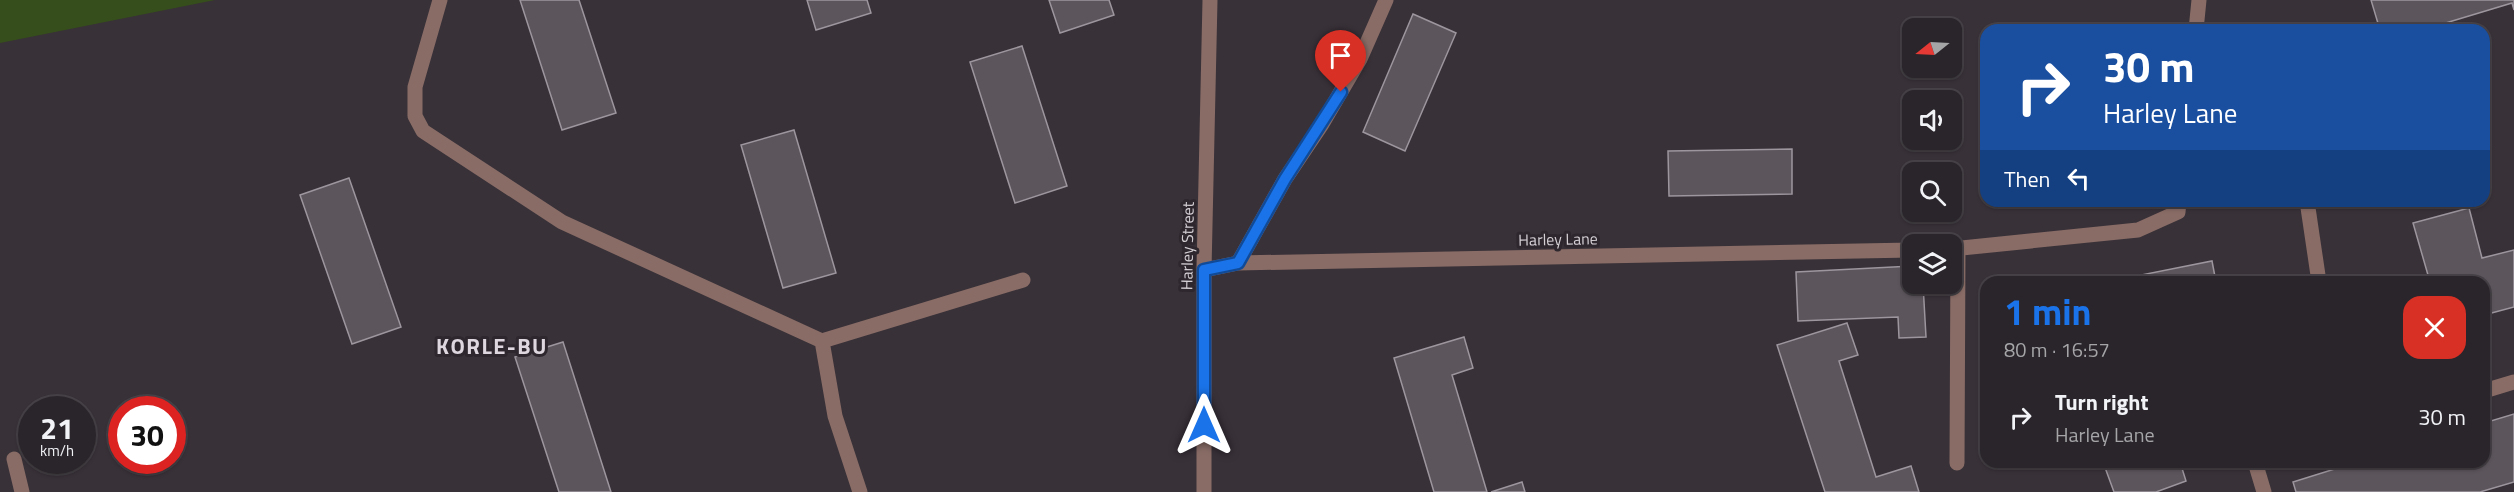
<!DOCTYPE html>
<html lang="en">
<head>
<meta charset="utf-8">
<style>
	body { margin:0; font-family:"Titillium Web",sans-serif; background:#322d32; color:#f1f3f6; height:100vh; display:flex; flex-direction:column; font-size:22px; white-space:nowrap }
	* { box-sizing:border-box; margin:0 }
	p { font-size:20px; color:#a5a5a8 }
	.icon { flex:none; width:33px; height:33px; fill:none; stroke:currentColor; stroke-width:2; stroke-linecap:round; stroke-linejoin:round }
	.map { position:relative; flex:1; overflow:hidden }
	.sheet { position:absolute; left:1980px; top:276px; width:510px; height:192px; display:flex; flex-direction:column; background:#2a252a; border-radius:18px; box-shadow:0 2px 4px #0004,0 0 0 2px #464247 }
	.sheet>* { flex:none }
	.top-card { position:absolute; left:1980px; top:24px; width:510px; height:183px; border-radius:18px; box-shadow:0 2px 4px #0004,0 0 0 2px #464247; background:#1a4fa0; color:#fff; overflow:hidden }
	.needle { width:39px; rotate:252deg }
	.buttons { position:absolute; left:1902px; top:18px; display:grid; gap:12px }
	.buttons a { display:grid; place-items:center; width:60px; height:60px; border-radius:12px; background:#2a252a; box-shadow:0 2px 4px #0004,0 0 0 2px #464247; font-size:30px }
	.speed { position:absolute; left:18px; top:396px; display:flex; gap:12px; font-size:30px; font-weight:700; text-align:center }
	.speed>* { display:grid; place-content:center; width:78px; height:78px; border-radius:50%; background:#2a252a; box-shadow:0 2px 4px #0004,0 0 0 2px #464247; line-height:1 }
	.speed small { font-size:15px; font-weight:400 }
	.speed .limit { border:9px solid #d22; background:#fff; color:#111 }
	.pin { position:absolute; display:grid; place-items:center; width:51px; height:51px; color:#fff; margin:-62px -26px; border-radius:50% 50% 50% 0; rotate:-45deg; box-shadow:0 0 6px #0007 }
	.pin .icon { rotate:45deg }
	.me { position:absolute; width:66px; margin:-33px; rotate:0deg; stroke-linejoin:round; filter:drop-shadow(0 0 4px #0008) }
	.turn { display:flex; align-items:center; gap:21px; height:126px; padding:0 24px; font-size:27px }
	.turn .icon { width:78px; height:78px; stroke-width:2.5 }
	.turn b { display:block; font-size:42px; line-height:51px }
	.then { display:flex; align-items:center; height:57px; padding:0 24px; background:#0003; gap:12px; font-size:22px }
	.round { display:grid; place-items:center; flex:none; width:63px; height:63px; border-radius:18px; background:#322d32 }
	.summary { display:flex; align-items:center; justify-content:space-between; height:102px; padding:0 24px }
	h1 { font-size:36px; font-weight:700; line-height:45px; color:#1a73e8 }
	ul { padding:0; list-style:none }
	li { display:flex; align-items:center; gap:18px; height:78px; padding:0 24px }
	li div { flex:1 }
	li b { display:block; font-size:22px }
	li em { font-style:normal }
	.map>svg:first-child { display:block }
</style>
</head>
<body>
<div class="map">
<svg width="2514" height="492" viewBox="0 0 2514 492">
	<rect width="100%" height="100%" fill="#383138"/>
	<path fill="#364e1b" d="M0,0H215L0,43Z"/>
	<path fill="#5c555c" stroke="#9e969e" stroke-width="1.5" d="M520,0H579L616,113L562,130Z
		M807,0H867L871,13L816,30Z
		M1049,0H1109L1114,15L1060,33Z
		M2371,0H2514V10L2512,3L2439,25L2441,30H2380Z
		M1413,14L1456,33L1405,151L1363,132Z
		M2100,25L2145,29L2144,30H2100Z
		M1022,46L1067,186L1015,203L970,62Z
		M794,130L836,273L783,288L741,145Z
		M1792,149V194L1669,196L1668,151Z
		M349,178L401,327L352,344L300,195Z
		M2469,208L2482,258L2514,250V307L2484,315V282H2430L2413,223Z
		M2212,261L2216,282H2142L2141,275Z
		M1912,266V284H1923L1926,337L1899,338L1898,317L1798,321L1796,272Z
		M1847,323L1858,355L1839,361L1876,477L1911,466L1919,492H1825L1777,345Z
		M1464,337L1473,368L1452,375L1487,492H1434L1394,358Z
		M563,342L611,492H559L515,357Z
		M2514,414V482L2480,492H2296L2293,482L2357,462H2484V423Z
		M2103,462H2180L2186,481L2156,492H2114Z
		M1522,482L1525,492H1491Z"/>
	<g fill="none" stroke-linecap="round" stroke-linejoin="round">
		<path stroke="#896c66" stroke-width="15" d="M440,0L415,87V116L423,131L562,222L822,341L1023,280
			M2196,30L2199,0
			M2307,201L2319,282
			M1952,249L2138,230L2178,212L2179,201
			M1238,263L1285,179L1322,124L1360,59L1386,0
			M1204,270L1238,263L1912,250
			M822,341L835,416L860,492
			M2484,391L2514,382
			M14,459L22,492
			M2255,462L2264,492
			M1957,463L1958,249
			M1204,492V270L1210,0"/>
	</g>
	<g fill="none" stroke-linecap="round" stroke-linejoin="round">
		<defs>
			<path id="route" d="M1204,425V270L1238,263L1285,179L1341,92"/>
		</defs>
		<use href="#route" stroke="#114b97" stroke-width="15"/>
		<use href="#route" stroke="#1a73e8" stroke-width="10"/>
	</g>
	<g text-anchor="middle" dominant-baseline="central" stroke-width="6" stroke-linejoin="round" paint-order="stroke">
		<g font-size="16" fill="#d4d0d4" stroke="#2e272e">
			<text transform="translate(1558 239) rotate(-1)">Harley Lane</text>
			<text transform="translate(1187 246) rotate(-89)">Harley Street</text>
		</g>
		<g font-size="22" font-weight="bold" letter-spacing="1.5" fill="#dfd7df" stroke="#2e272e">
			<text x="492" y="346">KORLE-BU</text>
		</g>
	</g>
</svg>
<div class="buttons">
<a><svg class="needle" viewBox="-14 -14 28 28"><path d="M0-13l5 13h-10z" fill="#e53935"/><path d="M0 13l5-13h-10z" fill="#a5a5a8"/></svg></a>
<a><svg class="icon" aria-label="sound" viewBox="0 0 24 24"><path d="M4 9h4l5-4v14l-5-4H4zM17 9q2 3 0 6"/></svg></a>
<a><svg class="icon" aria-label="search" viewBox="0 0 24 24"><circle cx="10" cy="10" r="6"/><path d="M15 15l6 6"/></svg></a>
<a><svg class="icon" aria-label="layers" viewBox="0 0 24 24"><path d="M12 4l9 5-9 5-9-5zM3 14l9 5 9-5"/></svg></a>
</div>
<div class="speed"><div>21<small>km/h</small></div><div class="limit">30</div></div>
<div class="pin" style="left:1341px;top:92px;background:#d93025"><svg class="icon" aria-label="arrive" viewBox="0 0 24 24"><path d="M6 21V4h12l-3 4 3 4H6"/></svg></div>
<svg class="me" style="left:1204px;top:425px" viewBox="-20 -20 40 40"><path d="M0-17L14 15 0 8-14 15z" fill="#1a73e8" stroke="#fff" stroke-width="4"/></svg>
<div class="top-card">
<div class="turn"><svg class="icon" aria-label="right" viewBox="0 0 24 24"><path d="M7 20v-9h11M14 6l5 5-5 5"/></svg><div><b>30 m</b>Harley Lane</div></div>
<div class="then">Then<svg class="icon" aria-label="left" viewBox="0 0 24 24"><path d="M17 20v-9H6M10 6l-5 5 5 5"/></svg></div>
</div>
<section class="sheet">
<div class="summary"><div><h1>1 min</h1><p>80 m · 16:57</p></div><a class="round" style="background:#d93025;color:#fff"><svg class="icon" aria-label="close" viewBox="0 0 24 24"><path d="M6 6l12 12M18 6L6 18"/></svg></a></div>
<ul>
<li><svg class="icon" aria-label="right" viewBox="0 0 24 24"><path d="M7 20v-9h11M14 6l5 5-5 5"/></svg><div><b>Turn right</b><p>Harley Lane</p></div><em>30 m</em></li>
</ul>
</section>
</div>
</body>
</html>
